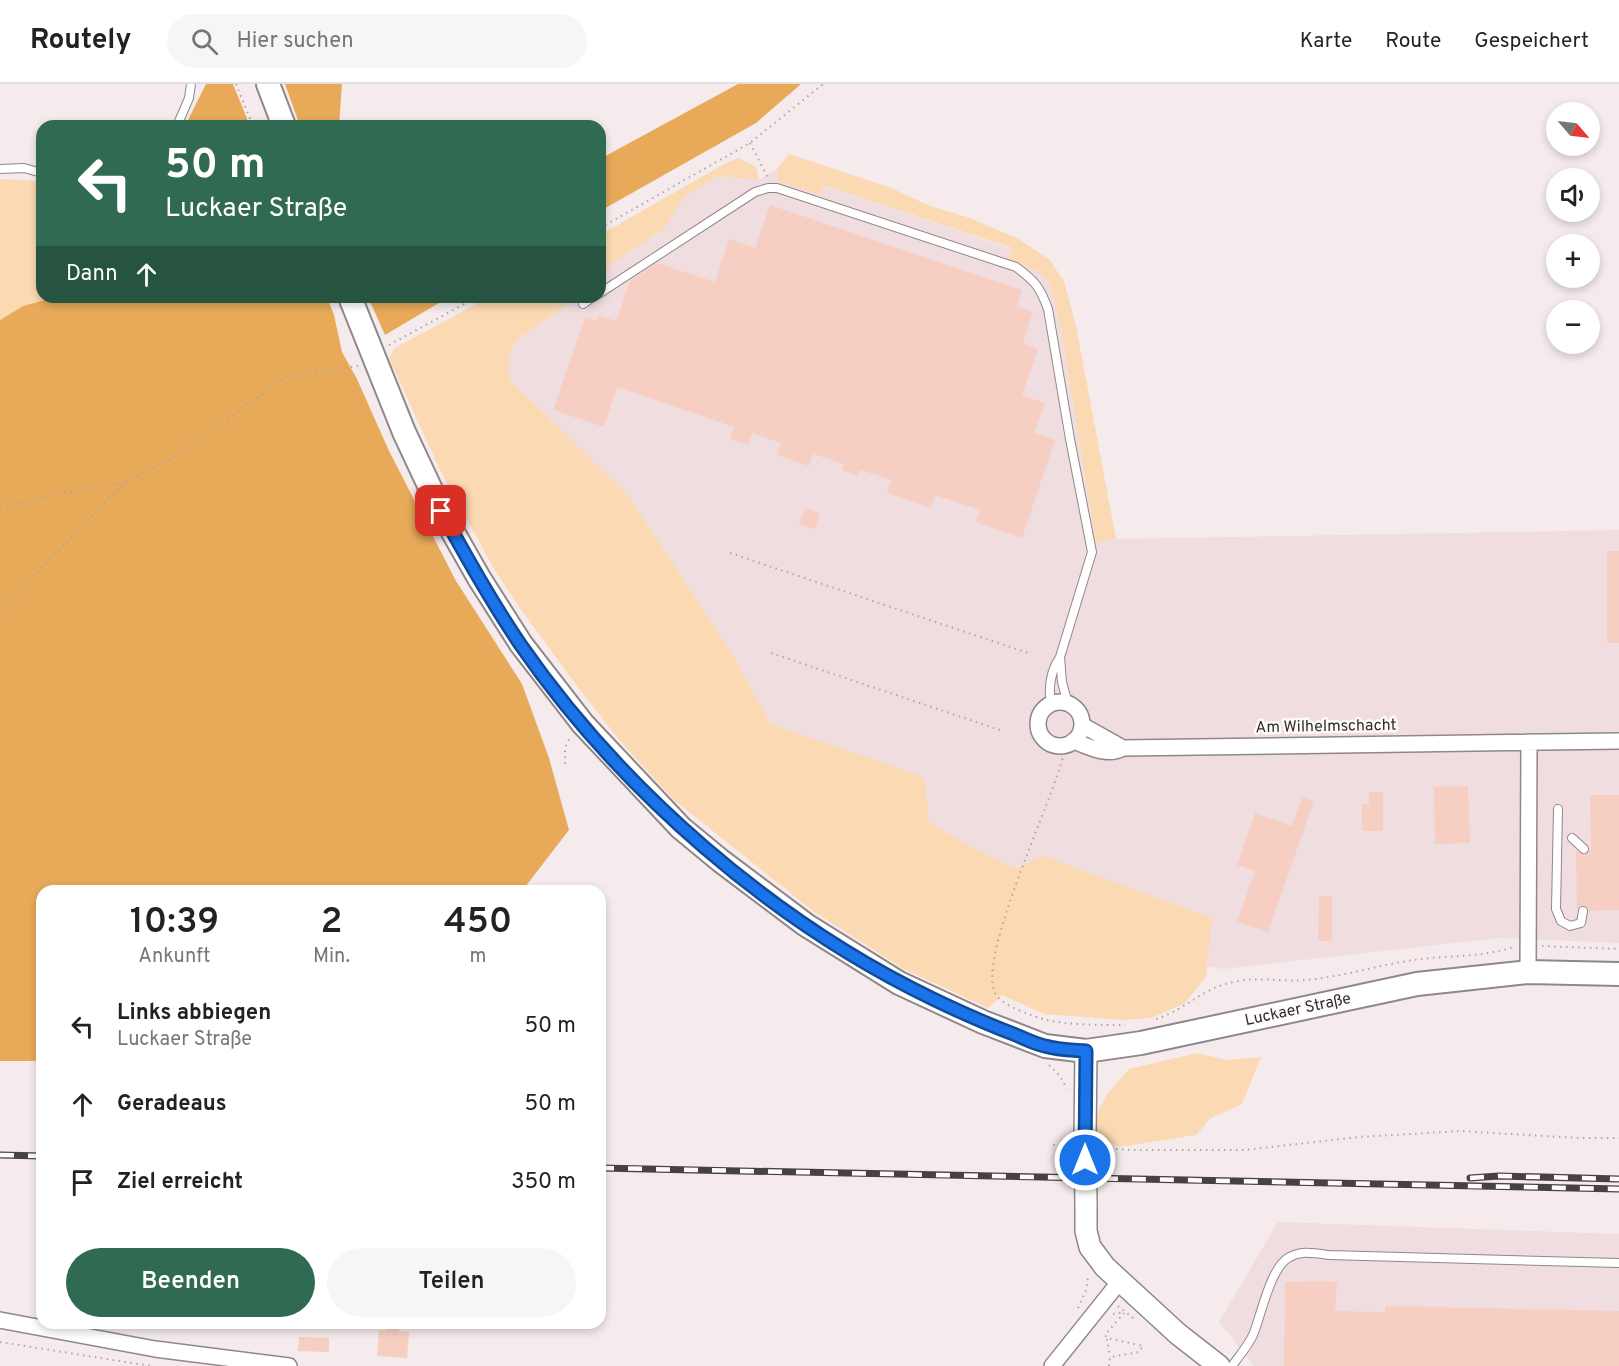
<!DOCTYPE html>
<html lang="de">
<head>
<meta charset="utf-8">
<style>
	body { margin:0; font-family:Overpass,sans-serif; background:#f6f6f6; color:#222; height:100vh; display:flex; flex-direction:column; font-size:22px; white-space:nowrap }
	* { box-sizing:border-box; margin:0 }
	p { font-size:20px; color:#767676 }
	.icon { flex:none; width:33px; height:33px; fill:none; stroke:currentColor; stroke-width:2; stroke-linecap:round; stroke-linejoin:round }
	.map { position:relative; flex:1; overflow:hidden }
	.panel { position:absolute; left:36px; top:801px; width:570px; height:444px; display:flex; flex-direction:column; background:#fff; border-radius:18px; box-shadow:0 3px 9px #0003 }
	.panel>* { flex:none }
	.hud { position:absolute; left:36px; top:36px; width:570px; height:183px; border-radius:18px; box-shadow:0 3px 9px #0003; background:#316a52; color:#fff; overflow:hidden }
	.needle { width:39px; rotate:118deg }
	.controls { position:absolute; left:1546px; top:18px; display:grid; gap:12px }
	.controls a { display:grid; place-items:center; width:54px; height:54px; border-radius:50%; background:#fff; box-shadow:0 3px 9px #0003; font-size:30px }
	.pin { position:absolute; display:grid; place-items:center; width:51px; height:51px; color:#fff; margin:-26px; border-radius:12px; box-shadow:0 3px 9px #0006 }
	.me { position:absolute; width:66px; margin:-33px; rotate:0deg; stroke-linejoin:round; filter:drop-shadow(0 0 4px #0008) }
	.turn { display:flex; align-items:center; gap:21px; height:126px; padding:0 30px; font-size:27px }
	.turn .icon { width:78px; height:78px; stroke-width:2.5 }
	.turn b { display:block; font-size:42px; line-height:51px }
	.then { display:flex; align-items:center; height:57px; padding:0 30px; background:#0003; gap:12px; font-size:22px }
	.eta { display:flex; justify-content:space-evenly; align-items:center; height:102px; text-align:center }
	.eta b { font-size:36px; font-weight:600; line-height:42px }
	.action { display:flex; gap:12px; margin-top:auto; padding:12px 30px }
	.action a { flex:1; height:69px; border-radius:36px; background:#316a52; color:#fff; font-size:24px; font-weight:600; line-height:69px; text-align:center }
	.action a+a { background:#f6f6f6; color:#222 }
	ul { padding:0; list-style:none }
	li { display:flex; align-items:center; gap:18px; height:78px; padding:0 30px }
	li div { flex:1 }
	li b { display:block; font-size:22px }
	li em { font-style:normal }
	header { display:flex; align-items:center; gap:36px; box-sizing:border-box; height:84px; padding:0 30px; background:#fff; border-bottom:2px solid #e0e0e0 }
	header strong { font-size:28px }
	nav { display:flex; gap:33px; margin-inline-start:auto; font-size:21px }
	.search { width:420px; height:54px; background:#f6f6f6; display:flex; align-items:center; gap:15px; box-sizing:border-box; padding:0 21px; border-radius:33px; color:#767676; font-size:22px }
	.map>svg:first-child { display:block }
</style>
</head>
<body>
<header>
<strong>Routely</strong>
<div class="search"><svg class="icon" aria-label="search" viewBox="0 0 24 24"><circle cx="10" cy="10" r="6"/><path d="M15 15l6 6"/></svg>Hier suchen</div>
<nav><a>Karte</a><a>Route</a><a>Gespeichert</a></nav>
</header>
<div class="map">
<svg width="1619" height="1282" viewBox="0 0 1619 1282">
	<rect width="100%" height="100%" fill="#f5ebec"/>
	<path fill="#f0dde0" d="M776,86L779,98L820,111L823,101L1012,165L1009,175L1035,186L1051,198L1062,251L1097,459L1116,455L1619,446V859L1500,854L1223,885L1057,857L771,640L730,566L629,412L518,306L509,295V269L517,256L578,213H600V197L610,181L664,145L683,113L718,92L759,96Z
		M1278,1138L1619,1150V1282H1254L1219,1238Z"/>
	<path fill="#fbd9b2" d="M789,70L891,104L930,122L967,133L1017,154L1049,175L1064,197L1076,242L1116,455L1096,459L1062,251L1050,198L1035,186L1009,175L1012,164L824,101L820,111L779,98L776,86Z
		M739,74L756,83L759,96L718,92L684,113L664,145L610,181L600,197V151L726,79Z
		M0,95L42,97V213H56L23,222L0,236Z
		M489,213H578L517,256L509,269V295L629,412L730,566L771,640L924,693L929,738L965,760L1016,785L1043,772L1212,834L1206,893L1184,920L1151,934L1123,936L1044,930L1002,911L988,924L902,884L813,827L673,715L620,657L577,602L522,527L494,485L441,388L389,274L395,264Z
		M1197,969L1227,976L1261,973L1242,1020L1211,1034L1196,1051L1119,1063L1092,1049L1095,1034L1107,1010L1129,985Z"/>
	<path fill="#e8a959" d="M206,0H233L250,42H185Z
		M285,0H342L339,42H300Z
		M738,0H801L756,39L600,127V75Z
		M56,213H327L334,231L342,268L357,295L389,367L456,497L522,600L549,674L569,746L522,807H42V977H0V236L23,222Z
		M368,213H449L385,251Z"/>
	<path fill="#f7cfc2" d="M770,121L1022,206L1017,222L1033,228L1023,259L1038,265L1022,311L1045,319L1034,349L1055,356L1022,454L976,438L980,426L935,411L931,424L887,409L892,396L860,386L858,392L842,386L844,380L813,370L809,382L777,371L781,359L752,349L748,361L730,355L734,343L617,303L604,343L553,326L585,233L596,237L598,231L616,237L630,197L657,179L715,198L729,155L755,164Z
		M805,424L820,429L815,445L799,440Z
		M1607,467H1619V559H1607Z
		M1468,702L1470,759L1435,760L1434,703Z
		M1369,708H1383V747H1362V720H1369Z
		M1590,711H1619V826L1589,827L1587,823L1583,821L1577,826L1576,766L1585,771L1591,765Z
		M1302,713L1314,717L1268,848L1237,838L1255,787L1237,781L1255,729L1292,742Z
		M1319,812H1332V857H1318Z
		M1319,1197L1337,1198L1335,1227L1385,1228V1222L1619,1227V1282H1284L1285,1198Z
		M387,1239H399V1247L409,1248L407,1274L377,1272L379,1246L386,1247Z
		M299,1253L329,1254V1268L298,1267Z"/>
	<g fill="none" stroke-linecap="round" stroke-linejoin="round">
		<defs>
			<path id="lane" d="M177,42L189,14L191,0
				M0,85L24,84L42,89
				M600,209L755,108L768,104H777L1016,183C1035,197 1040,203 1048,225L1070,355L1092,468L1060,573C1050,588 1048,603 1051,620
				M583,220L593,213
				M1060,573L1062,598L1068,620
				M1558,725L1556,825L1561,837L1570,842L1581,839L1583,827
				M1572,754L1584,765
				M1232,1282C1239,1272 1248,1262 1253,1251C1261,1232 1270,1185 1288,1174C1301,1166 1314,1169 1329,1171L1619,1179"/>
			<path id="street" d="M1038 640a22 22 0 1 1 44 0a22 22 0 1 1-44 0Z
				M1082,641L1123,664
				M1073,657C1091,663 1106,673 1123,664L1619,657
				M1528,888L1529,658
				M0,1236L155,1265L289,1282
				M1052,1282L1120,1197"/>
			<path id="secondary" d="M1085,1053L1086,967
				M1086,1120V1147L1090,1163L1105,1183L1178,1250L1219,1282"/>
			<path id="primary" d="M268,0L284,42
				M350,213L404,348L441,427L479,494L521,560L583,640L681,744L721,777L806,841L899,899L983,938L1045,962L1086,967L1141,959L1417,900L1528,888L1619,890"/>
		</defs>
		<use href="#lane" stroke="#908788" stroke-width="10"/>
		<use href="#street" stroke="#908788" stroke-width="18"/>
		<use href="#secondary" stroke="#908788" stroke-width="24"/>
		<use href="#primary" stroke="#908788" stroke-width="26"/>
		<path stroke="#aea6a7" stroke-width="2" stroke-dasharray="1.5 4.5" stroke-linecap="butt" d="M236,0L253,42
			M750,59L768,94
			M600,144L750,59L823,0
			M389,261L477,213
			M0,424L61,409L124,399
			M730,469L1031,570
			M0,527L124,399L175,372L287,292L358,282
			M771,569L1000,646
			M1064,669C1053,717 977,872 995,909C1000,921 1034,933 1047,936C1067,941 1103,941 1125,941
			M565,680V664L570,653
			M1542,862L1619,865
			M1156,935C1188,925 1202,903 1238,897C1261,893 1283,898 1306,896C1342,893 1378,881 1414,876C1446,871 1482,874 1513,863
			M1049,981L1060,992L1067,1005
			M1053,1061L1068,1062
			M1104,1064L1131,1066H1244L1359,1053L1460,1047L1579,1054H1619
			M1118,1222L1137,1237
			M1078,1224L1087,1204L1088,1190
			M1113,1230L1124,1228
			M1107,1255L1110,1273
			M0,1258L151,1282
			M1109,1282L1110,1273L1139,1268L1143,1262L1107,1254L1105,1251L1124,1229"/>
		<use href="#lane" stroke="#fff" stroke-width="8"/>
		<use href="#street" stroke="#fff" stroke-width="15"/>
		<use href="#secondary" stroke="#fff" stroke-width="21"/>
		<use href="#primary" stroke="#fff" stroke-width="22"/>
		<defs>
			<path id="rail" d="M0,1071L42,1072
				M600,1084L1619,1105
				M1470,1094L1499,1092L1619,1095"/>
		</defs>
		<use href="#rail" stroke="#474242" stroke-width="7"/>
		<use href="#rail" stroke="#fefafa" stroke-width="4.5" stroke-dasharray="14" stroke-linecap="butt"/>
		<defs>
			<path id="secondary-bridge" d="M1085,1053L1086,1120"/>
		</defs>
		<use href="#secondary-bridge" stroke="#908788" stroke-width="24" stroke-linecap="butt"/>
		<use href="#secondary-bridge" stroke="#fff" stroke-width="21"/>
	</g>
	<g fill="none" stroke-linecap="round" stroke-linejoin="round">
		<defs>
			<path id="route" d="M441,427C466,472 491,517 520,560C621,706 773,838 933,915C960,928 987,940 1016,951C1025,955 1035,960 1045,962C1058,966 1073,966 1086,967L1085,1076"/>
		</defs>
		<use href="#route" stroke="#114b97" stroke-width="15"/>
		<use href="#route" stroke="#1a73e8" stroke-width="10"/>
	</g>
	<g text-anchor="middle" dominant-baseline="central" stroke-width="5" stroke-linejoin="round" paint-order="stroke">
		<g font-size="16" fill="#322e2e" stroke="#fefafa">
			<text transform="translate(1326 643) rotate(-1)">Am Wilhelmschacht</text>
			<text transform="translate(1298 926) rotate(-12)">Luckaer Straße</text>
		</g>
	</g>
</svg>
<div class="controls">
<a><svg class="needle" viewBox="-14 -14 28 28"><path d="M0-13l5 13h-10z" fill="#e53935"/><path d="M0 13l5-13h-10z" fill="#767676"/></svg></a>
<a><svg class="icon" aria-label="sound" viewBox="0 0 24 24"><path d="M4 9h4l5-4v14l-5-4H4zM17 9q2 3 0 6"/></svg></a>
<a>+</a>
<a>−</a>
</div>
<div class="pin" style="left:441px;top:427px;background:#d93025"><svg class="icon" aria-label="arrive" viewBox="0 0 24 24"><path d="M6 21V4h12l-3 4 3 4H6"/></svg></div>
<svg class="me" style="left:1085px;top:1076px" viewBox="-20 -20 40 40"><circle r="17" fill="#1a73e8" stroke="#fff" stroke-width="3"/><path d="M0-11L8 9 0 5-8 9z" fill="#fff"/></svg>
<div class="hud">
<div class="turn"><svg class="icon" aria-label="left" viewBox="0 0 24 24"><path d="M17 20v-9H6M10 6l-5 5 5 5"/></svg><div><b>50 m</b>Luckaer Straße</div></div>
<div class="then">Dann<svg class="icon" aria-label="ahead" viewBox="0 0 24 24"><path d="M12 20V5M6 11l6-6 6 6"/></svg></div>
</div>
<section class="panel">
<div class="eta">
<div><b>10:39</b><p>Ankunft</p></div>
<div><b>2</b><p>Min.</p></div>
<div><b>450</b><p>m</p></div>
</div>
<ul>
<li><svg class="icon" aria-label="left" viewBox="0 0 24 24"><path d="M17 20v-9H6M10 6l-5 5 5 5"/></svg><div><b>Links abbiegen</b><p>Luckaer Straße</p></div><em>50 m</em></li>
<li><svg class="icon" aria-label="ahead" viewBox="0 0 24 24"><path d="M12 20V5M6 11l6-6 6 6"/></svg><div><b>Geradeaus</b></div><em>50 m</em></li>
<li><svg class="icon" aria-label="arrive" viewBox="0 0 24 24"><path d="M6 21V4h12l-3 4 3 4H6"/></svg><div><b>Ziel erreicht</b></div><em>350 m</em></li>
</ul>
<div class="action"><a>Beenden</a><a>Teilen</a></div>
</section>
</div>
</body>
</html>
